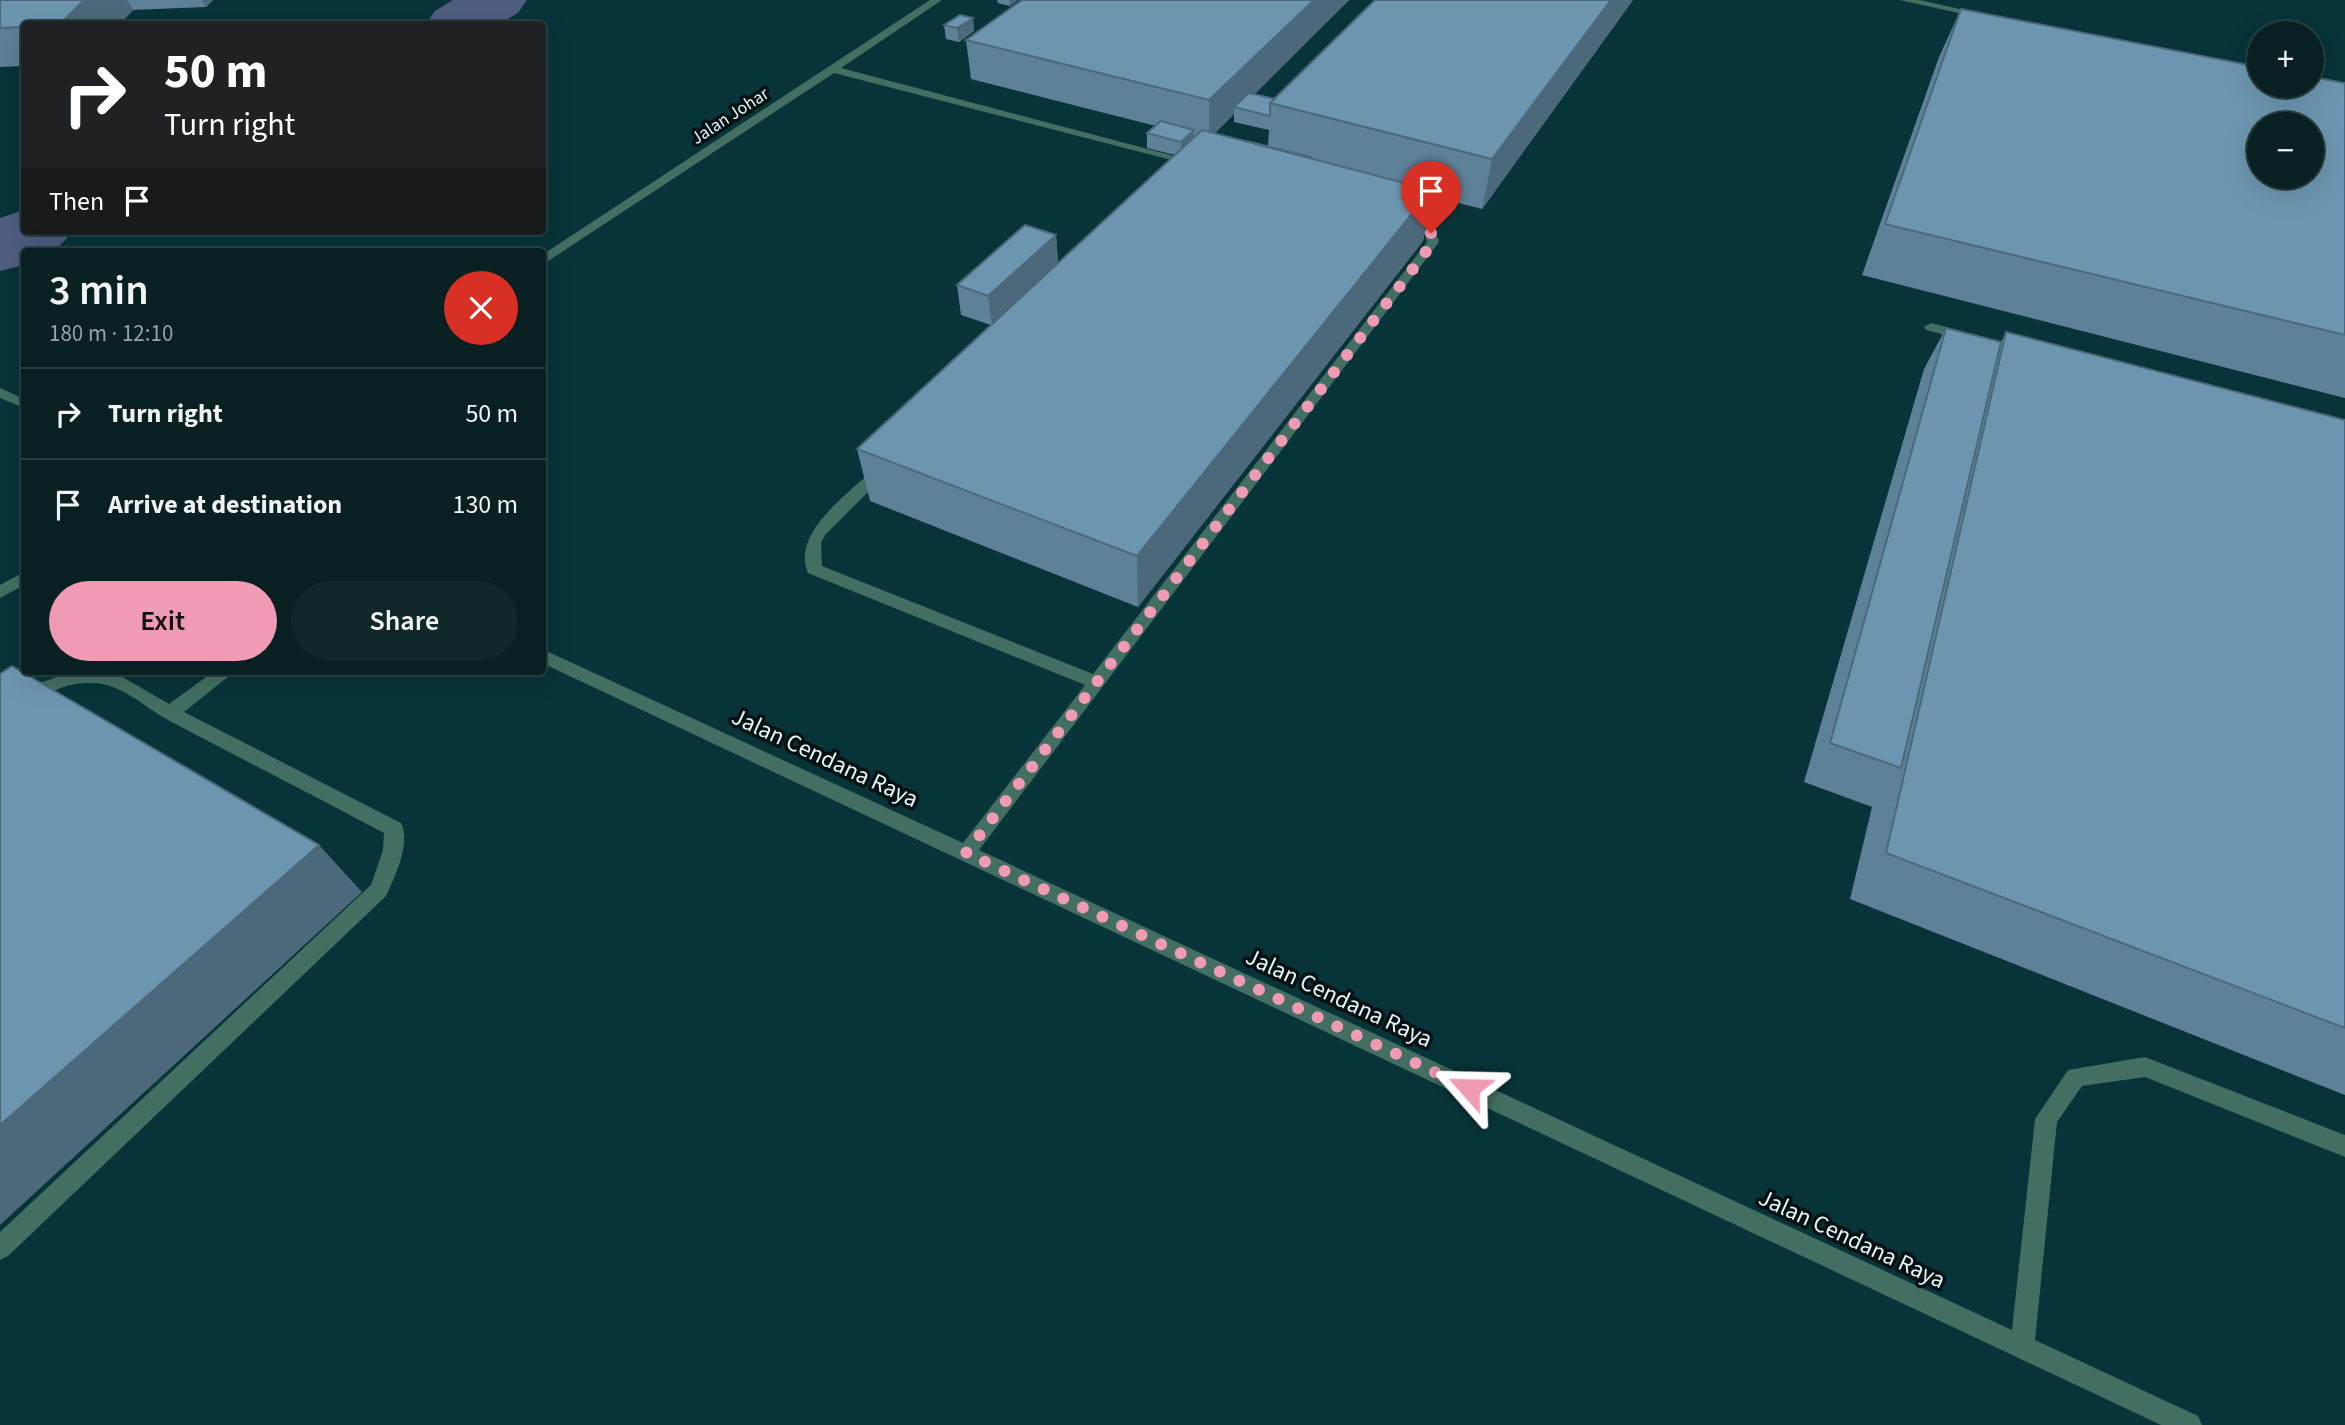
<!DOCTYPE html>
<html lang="en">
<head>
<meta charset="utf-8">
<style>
	body { margin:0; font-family:"Source Sans 3",sans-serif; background:#11282a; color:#f1f3f6; height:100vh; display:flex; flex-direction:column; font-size:26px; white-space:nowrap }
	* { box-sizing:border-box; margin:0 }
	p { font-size:23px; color:#98a3a5 }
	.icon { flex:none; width:38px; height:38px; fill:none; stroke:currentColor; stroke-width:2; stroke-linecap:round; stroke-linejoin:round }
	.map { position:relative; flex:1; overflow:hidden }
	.details { position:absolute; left:21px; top:248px; width:525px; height:427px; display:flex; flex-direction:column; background:#082022; border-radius:7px; box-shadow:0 7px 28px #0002,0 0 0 2px #293e40 }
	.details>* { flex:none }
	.guide { position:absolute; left:21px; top:21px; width:525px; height:214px; border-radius:7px; box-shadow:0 7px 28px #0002,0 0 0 2px #293e40; background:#202124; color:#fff; overflow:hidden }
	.tools { position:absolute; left:2247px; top:21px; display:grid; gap:14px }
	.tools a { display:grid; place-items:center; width:77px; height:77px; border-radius:50%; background:#082022; box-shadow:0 7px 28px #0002,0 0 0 2px #293e40; font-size:35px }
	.pin { position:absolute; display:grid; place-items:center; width:60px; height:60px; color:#fff; margin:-72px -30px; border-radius:50% 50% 50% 0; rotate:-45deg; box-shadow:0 0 7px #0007 }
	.pin .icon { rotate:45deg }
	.me { position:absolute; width:77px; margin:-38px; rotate:295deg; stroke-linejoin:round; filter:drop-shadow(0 0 5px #0008) }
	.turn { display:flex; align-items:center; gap:24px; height:147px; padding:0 28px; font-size:32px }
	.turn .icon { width:91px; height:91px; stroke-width:2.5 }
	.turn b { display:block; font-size:49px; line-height:60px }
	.then { display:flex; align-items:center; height:66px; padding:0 28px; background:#0003; gap:14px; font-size:26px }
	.round { display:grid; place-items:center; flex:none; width:74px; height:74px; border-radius:37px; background:#11282a }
	.summary { display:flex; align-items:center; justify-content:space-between; height:119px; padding:0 28px }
	h1 { font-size:42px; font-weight:600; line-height:52px }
	.action { display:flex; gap:14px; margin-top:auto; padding:14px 28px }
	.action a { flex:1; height:80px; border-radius:42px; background:#f19ab4; color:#111; font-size:28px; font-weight:600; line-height:80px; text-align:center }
	.action a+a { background:#11282a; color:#f1f3f6 }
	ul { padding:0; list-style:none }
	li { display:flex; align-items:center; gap:21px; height:91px; padding:0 28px; border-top:2px solid #293e40 }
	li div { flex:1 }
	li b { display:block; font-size:26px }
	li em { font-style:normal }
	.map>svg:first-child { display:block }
</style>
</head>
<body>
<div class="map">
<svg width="2345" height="1425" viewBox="0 0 2345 1425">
	<rect width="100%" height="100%" fill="#0a2a2e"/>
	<path fill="#063438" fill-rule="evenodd" d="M0,0H2345V1425H0ZM24,24H542V231H24ZM2259,33H2312V86H2259ZM2259,124H2312V177H2259ZM24,252H542V672H24Z"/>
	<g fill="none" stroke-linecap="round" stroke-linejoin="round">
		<path fill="#4f5d80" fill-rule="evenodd" d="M453,0H527L518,13L499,24H426L435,11Z
			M24,210V231H72C56,254 51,252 24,252V265L0,271V218Z"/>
		<path fill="#426f62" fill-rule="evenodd" d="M930,0H942L841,68L1201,163L1195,166L834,73L542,265V255Z
			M1900,0H1920L1986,15L1981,18Z
			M1404,218L1435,230L1439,242L979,850L2012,1330L2035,1119L2068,1070L2145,1057L2345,1135V1157L2145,1077L2082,1086L2057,1122L2035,1340L2198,1416L2202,1425H2161L542,663V649L963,843L1085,685L808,573C790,533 851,491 877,467H887L889,470L887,473L825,535L821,543L822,566L1093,674L1427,242L1425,235L1400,225L1398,222Z
			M1931,323L1972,334L1974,337L1967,341L1926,330L1924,327Z
			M0,388L24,399V408L0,398Z
			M24,572V585L0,598V585Z
			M71,672H109L119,675L169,704L213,672H234L184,712L401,823C411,843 395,877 386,896L8,1256L0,1260V1232L371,885L383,850L384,833C312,795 240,758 168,720C144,707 121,683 92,683C51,681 33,709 0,720V704L31,686Z"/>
	</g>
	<path fill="#5d8197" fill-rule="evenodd" d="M0,0H213L206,7L133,10L120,24H24V66L0,67Z
		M997,0H1018L1010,6L998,3Z
		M1022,0H1349L1254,94L1275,99L1633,0L1482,209L1431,196L1423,241L1138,607L870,501L857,449L991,325L961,315L957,285L1056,235L1058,263L1175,155L1147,148V133L1156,126L971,79L966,40ZM1234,114V122L1269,130L1268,146L1215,133Z
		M1961,9L2345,83V398L1862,275L1939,57Z
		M973,18L974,31L959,42L946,39L944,25Z
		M1946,328L2001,342L2006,332L2345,420V1095L1850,899L1872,807L1804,782L1924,369Z"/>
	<path fill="#4c697b" d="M84,0H127L133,10L120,24H60Z
		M202,0H213L206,7Z
		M1009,0H1018L1010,6Z
		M1314,0H1349L1240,109L1234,107V114L1209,139V100Z
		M1611,0H1633L1482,209L1492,159Z
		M973,18L974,31L959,42L957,28Z
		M1194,130V144L1181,156V142Z
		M1431,190L1423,241L1138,607L1137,556Z
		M1056,235L1058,264L992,325L988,296Z
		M319,845L362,892L0,1225V1125Z"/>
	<path fill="#6c96b0" stroke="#4c697b" stroke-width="2" fill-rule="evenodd" d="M0,0H84L60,24H24V27L0,28Z
		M1022,0H1314L1209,100L966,40Z
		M1375,0H1611L1492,159L1270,103Z
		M1961,9L2259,67V86H2312V77L2345,83V335L1885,224ZM2259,124H2312V177H2259Z
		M960,15L973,18L957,28L944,25Z
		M1249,93L1275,99L1270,103V116L1234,107Z
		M1161,121L1194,130L1181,142L1147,133Z
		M1202,130L1431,190L1137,556L857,449Z
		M1246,141L1311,157L1310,158Z
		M1025,225L1056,235L988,296L957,285Z
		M1946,328L2001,342L1901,768L1830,743Z
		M2006,332L2345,420V1028L1886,853Z
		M12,666L319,845L0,1125V674Z"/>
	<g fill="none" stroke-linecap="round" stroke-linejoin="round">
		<path stroke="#f19ab4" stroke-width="12" stroke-dasharray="0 21.6" d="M1431,233L1433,242L1419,261L966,853L1469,1088"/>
	</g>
	<g text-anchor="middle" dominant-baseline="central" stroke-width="7" stroke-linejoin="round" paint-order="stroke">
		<g font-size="18" fill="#e4f6f8" stroke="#051012">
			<text transform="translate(730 116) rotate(-33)">Jalan Johar</text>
		</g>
		<g font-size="24" fill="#e4f6f8" stroke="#051012">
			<text transform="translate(825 758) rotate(25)">Jalan Cendana Raya</text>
			<text transform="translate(1339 998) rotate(25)">Jalan Cendana Raya</text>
			<text transform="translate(1852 1239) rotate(25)">Jalan Cendana Raya</text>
		</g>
	</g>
</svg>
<div class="tools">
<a>+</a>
<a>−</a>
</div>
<div class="pin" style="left:1431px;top:233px;background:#d93025"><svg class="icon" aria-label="arrive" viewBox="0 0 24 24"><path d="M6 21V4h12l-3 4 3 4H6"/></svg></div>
<svg class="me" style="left:1469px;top:1088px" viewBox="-20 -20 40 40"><path d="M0-17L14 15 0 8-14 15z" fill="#f19ab4" stroke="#fff" stroke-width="4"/></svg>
<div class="guide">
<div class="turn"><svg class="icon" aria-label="right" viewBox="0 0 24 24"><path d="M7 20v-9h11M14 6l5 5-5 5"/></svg><div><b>50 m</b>Turn right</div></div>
<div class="then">Then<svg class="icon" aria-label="arrive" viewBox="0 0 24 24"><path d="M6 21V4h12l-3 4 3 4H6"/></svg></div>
</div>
<section class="details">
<div class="summary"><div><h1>3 min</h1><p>180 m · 12:10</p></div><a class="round" style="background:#d93025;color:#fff"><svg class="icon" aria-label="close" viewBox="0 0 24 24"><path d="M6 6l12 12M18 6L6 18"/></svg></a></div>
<ul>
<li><svg class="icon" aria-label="right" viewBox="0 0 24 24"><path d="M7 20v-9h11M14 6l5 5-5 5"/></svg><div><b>Turn right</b></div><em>50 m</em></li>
<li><svg class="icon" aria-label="arrive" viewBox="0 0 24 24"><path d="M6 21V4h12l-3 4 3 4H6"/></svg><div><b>Arrive at destination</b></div><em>130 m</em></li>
</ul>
<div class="action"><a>Exit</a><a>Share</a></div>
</section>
</div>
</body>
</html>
